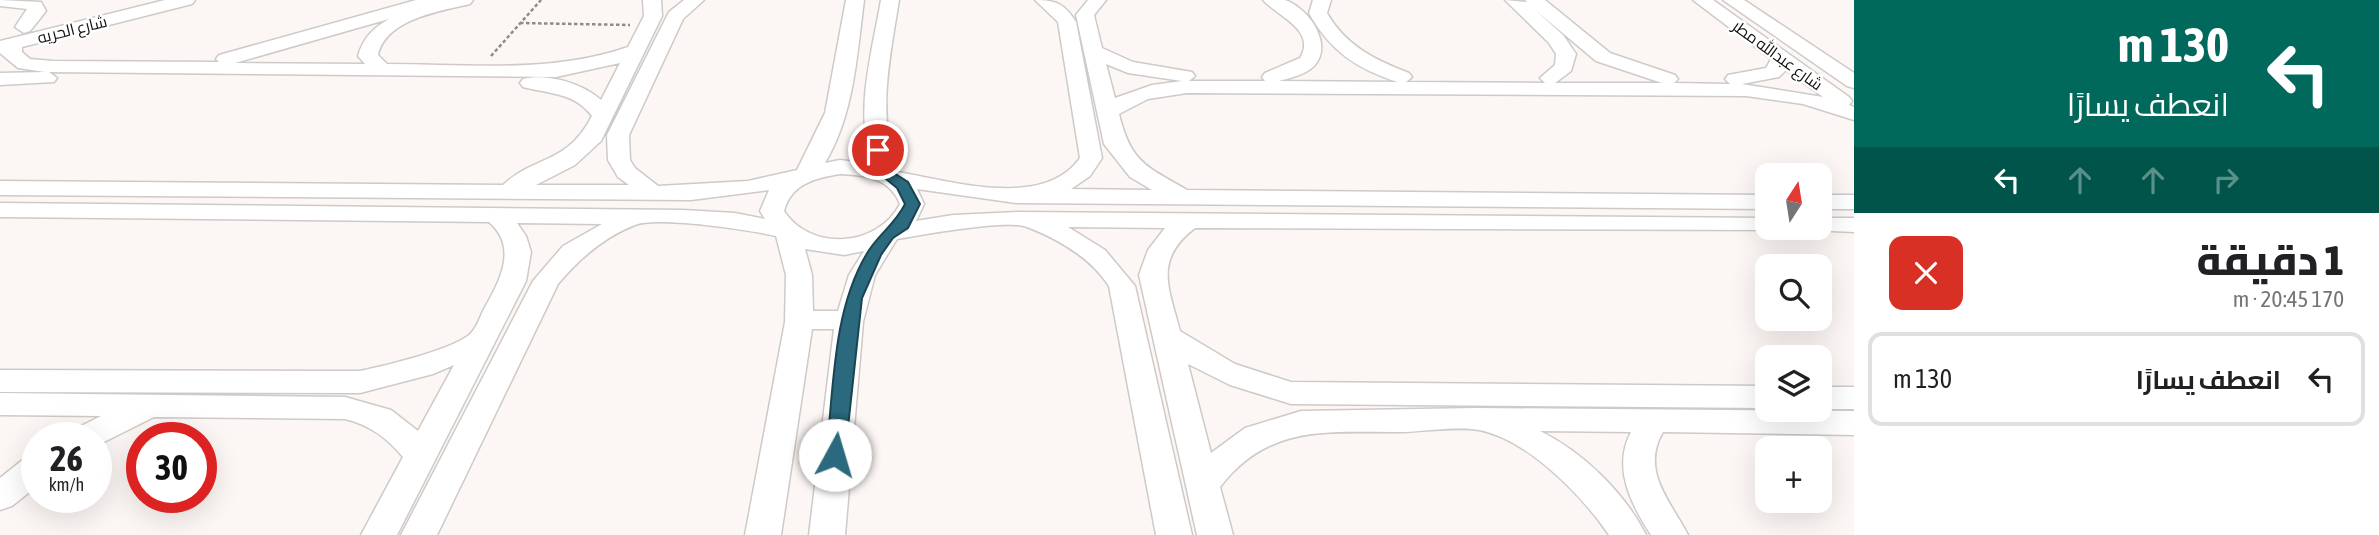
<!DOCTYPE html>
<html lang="ar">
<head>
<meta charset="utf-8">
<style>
	body { margin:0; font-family:"Asap Condensed",Cairo,sans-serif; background:#f2f2f2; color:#202124; direction:rtl; height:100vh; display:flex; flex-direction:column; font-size:26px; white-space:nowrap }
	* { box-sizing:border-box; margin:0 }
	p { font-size:23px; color:#757577 }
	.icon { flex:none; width:38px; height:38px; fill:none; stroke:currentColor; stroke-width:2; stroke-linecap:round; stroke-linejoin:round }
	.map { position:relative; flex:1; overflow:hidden; direction:ltr }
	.side { display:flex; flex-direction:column; background:#fff; width:525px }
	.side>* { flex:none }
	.top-card { background:#00695c; color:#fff; overflow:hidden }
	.needle { width:46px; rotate:12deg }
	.controls { position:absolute; left:1755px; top:163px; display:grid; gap:14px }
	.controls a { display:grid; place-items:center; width:77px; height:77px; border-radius:14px; background:#fff; box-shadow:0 7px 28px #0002; font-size:35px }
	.speed { position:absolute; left:21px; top:422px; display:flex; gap:14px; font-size:35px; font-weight:700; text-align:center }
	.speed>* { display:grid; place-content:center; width:91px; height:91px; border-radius:50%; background:#fff; box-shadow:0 7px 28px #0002; line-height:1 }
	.speed small { font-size:18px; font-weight:400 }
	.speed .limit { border:10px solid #d22; background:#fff; color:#111 }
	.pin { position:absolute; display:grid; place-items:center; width:60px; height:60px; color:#fff; margin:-30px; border:4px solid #fff; border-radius:50%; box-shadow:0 2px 7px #0007 }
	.me { position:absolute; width:77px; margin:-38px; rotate:6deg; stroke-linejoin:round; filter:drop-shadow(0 0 5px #0008) }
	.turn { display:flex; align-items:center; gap:24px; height:147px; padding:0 35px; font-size:32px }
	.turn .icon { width:91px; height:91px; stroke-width:2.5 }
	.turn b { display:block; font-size:49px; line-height:60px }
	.lanes { display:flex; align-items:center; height:66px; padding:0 35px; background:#0003; justify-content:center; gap:35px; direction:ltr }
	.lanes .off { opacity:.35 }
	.round { display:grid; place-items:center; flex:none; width:74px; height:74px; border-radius:14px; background:#f2f2f2 }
	.head { display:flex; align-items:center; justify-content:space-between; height:119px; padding:0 35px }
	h1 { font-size:42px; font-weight:800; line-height:52px }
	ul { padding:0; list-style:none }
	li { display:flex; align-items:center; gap:21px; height:94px; margin:0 14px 10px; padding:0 21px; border:4px solid #e0e0e0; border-radius:14px }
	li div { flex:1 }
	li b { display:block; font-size:26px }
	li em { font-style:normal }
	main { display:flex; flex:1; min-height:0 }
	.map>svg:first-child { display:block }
</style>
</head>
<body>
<main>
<section class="side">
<div class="top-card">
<div class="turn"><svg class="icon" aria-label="left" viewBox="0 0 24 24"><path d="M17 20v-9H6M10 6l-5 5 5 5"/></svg><div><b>130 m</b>انعطف يسارًا</div></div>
<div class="lanes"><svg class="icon" aria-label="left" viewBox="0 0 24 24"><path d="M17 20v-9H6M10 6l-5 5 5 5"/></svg><svg class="icon off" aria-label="ahead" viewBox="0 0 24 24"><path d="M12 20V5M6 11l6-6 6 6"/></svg><svg class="icon off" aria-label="ahead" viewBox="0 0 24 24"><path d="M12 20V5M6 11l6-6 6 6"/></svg><svg class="icon off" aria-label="right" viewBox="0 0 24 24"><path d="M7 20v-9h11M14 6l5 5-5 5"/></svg></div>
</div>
<div class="head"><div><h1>1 دقيقة</h1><p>170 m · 20:45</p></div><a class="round" style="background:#d93025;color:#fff"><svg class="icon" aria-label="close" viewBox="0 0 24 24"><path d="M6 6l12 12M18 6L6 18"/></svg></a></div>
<ul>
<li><svg class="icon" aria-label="left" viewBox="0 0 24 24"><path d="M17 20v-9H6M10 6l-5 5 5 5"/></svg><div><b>انعطف يسارًا</b></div><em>130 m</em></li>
</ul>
</section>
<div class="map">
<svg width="1854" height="535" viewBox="0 0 1854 535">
	<rect width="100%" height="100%" fill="#fcf7f4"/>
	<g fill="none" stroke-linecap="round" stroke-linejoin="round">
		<defs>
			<path id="minor" d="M0,0L41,2L46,11L30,31L24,33L15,27L27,9L0,6Z
				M165,0H195L192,4L22,47V52L30,59L53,61L219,62L216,59L219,55L416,0H473L470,4C440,11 386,19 378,55L387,64C469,64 550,74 628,47L644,16L643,0H661L662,16L601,141L575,165L536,185H629L618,177L608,160L607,135L669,12L684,0H704L683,19L629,135L630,160L635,168L658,186L748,181L797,170L825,113L846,0H864C857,55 854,115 825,163L840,160L872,164C854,111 872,53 881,0H899C890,58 876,115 898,172C952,181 1043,210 1080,158L1058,22L1035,0C1056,0 1065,4 1076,22L1102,158L1090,176L1071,189L1152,190L1130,177L1104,144L1076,15L1088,0H1106L1094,15L1102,48L1133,62L1192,72L1195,76L1189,81H1265L1262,77L1265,73L1300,58C1317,30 1277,16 1263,0C1270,0 1279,0 1285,0C1309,8 1334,45 1314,66C1305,75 1290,78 1279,81L1398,82C1358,70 1329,50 1309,13L1313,0H1331L1327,13C1346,46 1375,60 1409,73L1412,77L1406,82L1545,83L1540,78L1555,65L1556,54L1549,43L1505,0L1527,2L1525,0H1545L1610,53L1675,75L1678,79L1674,83L1730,84L1725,79L1728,75L1766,68L1771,59L1693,0H1713L1849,97L1852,101L1849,105L1854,107V120L1803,104L1746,96L1187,93L1148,99L1119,114C1131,163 1146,166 1187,190L1768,195V209L1016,203L917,189L924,204L916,221L953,215L1017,212L1768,218V228H1779L1777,230L1195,228C1153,260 1169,288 1180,331L1235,364L1291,382L1768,386V408L1291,404L1230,385L1188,364L1211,453L1245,428L1301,411L1477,408L1854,411V435L1663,432C1640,471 1671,502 1688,535H1651C1631,504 1612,468 1631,432L1540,431C1583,452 1624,492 1646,535H1609C1582,495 1527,439 1479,430C1456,426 1428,431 1404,432C1331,433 1270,422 1220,487L1233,535H1197L1139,275L1148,250L1165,228L1068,227L1105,250L1135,286L1192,535H1156L1109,286C1089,256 1058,239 1027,227C1008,219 921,235 897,239L875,275L863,322L845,535H809L834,329H812L781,535H745L785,322L786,275L776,236C749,230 657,216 635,225C604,237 579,259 558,284L437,535H401L533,281L563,246L602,224L517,223L526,236L531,252L526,281L397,535H361L403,457C387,438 370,425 345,419L154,417L96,446V438H68L73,430L101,416L0,415V393L345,397L391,410L418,431L454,365L433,374L360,393L0,392V370L360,371C384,366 456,349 471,333C477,327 480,317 484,309C499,282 519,248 489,222L0,217V203L683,210L735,213L765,219L760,211L769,190L691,200L0,195V181L503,185C535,155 567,165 592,116C574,92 549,94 523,87L520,83L523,79C547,73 582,83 601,100L620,63L556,77L49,72L57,78L54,82L0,85V73L45,72L18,68L0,53V41ZM1534,9L1596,61L1662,83H1555L1571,71L1576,54L1563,35ZM389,19C373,28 363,38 358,56L365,64L235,63ZM1106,64L1128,73L1182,81L1152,85L1115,98ZM1786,70L1823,97L1742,84L1779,77ZM840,174C865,175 890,178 900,204C878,247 811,252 784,211C791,184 815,178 840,174ZM805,249L844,255L864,251L849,275L838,311H813L812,275Z
				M1723,0H1744L1854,73V88L1847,86Z
				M1820,195H1854V209H1820Z
				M1820,218H1854V232L1811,230L1809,228H1820Z
				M1820,387H1854V409H1820Z
				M37,454V486L12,506L0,510V478L25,458Z"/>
		</defs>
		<use href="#minor" stroke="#cecac7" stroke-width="3"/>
		<path stroke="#8e8b89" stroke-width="2.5" stroke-dasharray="3.5 2.5" stroke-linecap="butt" d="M520,23L630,25
			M491,56L541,0"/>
		<use href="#minor" fill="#fff" fill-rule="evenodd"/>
	</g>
	<path fill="#2a697e" stroke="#1b4452" stroke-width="2" d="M878,146L885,150L894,173L908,182L920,204L908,228L893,238L881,255L862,298L845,455L842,460H829L826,455C834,390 832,313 866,255C877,235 895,225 905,204L897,188L881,175L871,150Z"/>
	<g text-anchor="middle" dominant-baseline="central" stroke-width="5" stroke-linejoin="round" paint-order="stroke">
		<g font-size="16" fill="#121110" stroke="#fff">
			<text transform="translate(72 29) rotate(-14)">شارع الحريه</text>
			<text transform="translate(1778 55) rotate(36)">شارع عبدالله مطر</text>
		</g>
	</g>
</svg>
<div class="controls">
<a><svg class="needle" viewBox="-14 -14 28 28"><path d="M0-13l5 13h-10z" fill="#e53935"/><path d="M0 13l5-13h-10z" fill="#757577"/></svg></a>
<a><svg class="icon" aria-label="search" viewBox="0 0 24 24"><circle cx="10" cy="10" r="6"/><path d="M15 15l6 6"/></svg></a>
<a><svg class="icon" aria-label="layers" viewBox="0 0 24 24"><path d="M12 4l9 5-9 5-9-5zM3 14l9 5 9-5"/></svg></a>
<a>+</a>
</div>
<div class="speed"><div>26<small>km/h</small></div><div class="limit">30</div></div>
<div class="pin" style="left:878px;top:150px;background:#d93025"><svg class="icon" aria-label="arrive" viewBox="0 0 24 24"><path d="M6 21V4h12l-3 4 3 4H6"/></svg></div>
<svg class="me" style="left:835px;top:455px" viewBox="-20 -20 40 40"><circle r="19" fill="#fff"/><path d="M0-13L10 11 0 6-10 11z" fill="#2a697e"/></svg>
</div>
</main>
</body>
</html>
